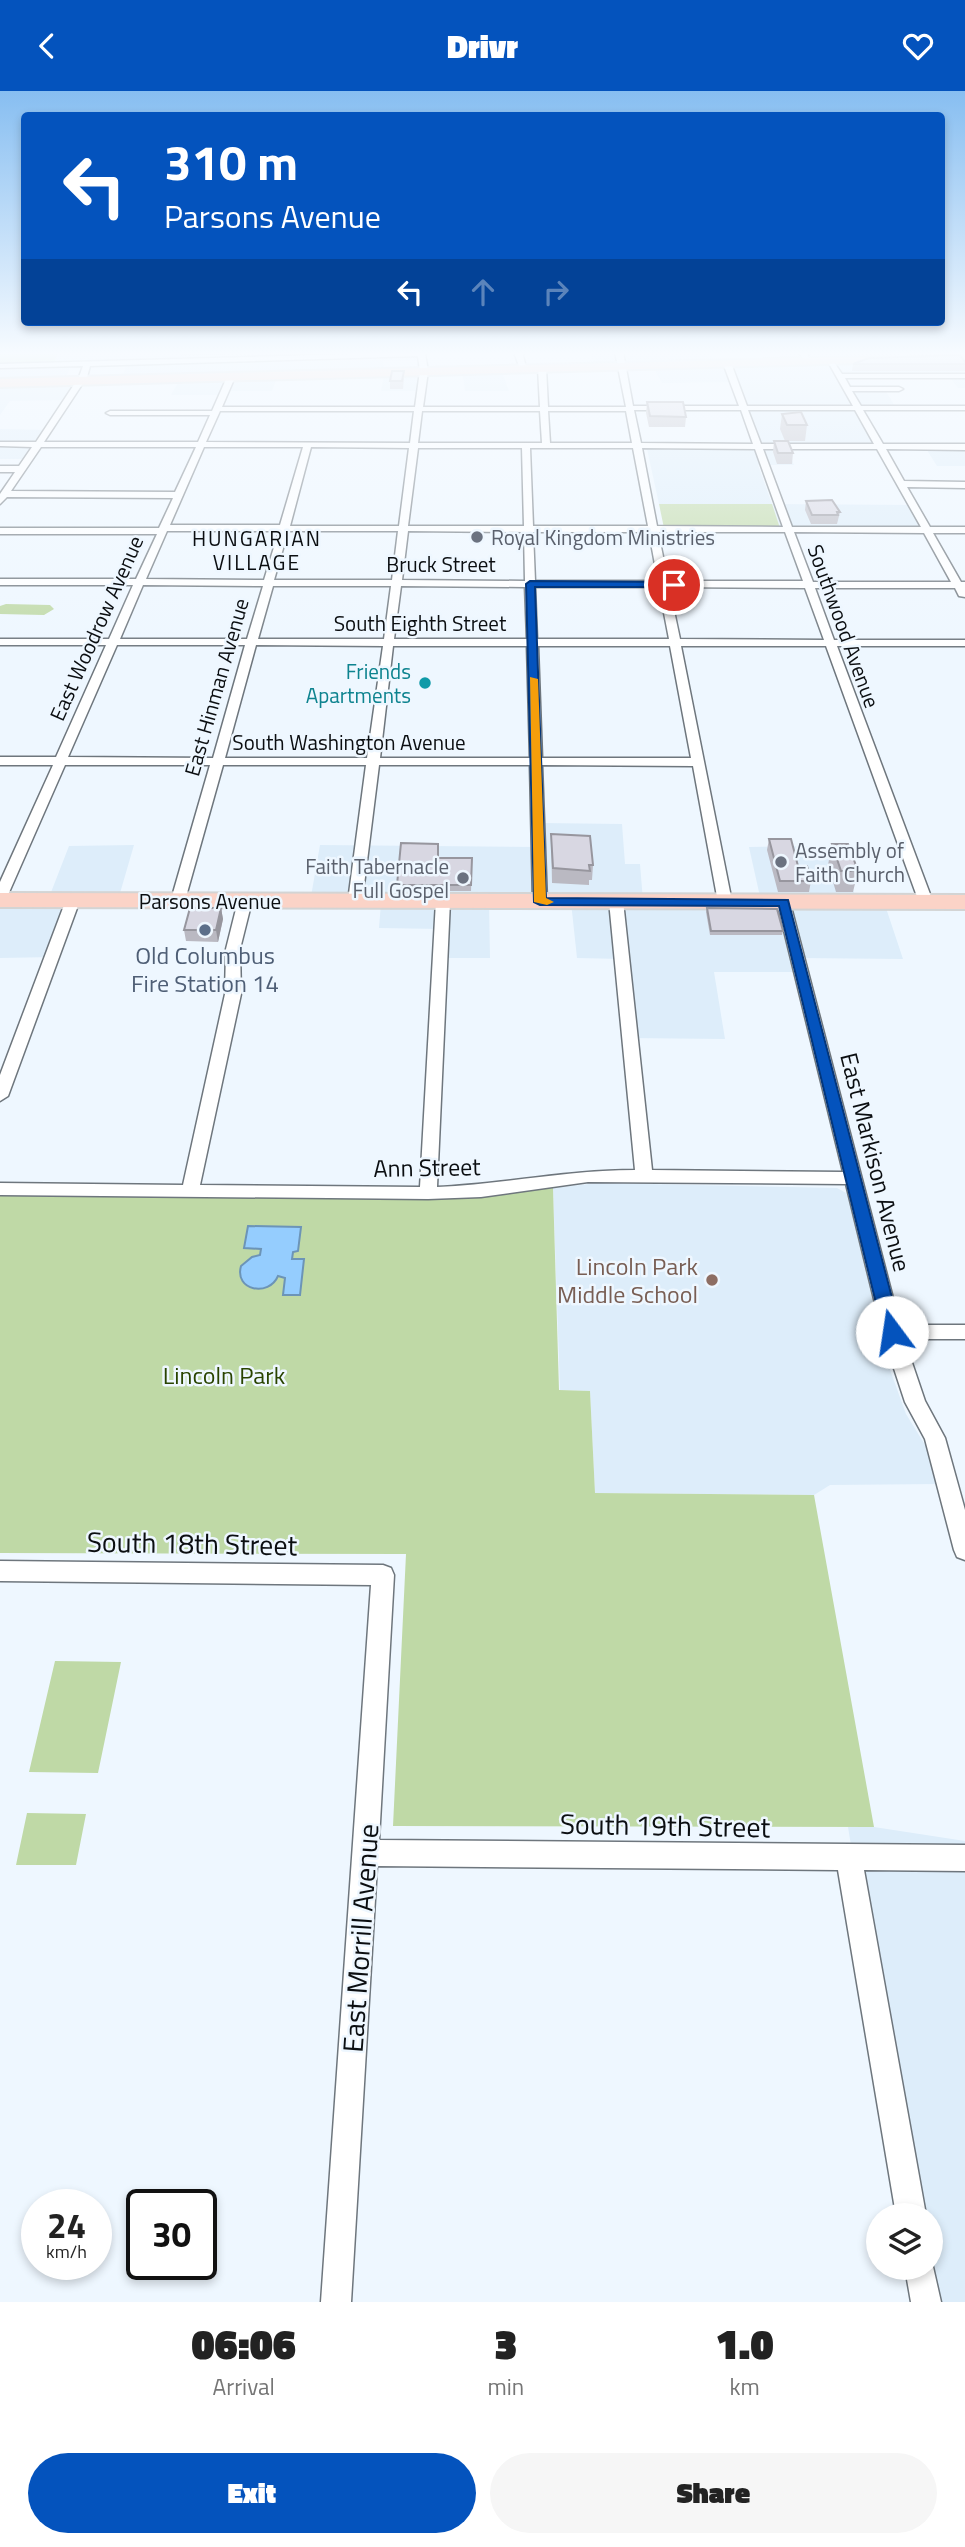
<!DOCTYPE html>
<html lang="en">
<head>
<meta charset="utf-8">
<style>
	body { margin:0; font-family:"Titillium Web",sans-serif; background:#f6f6f6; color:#222; height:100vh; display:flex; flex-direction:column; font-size:26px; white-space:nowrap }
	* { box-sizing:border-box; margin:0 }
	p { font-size:23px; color:#767676 }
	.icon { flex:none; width:38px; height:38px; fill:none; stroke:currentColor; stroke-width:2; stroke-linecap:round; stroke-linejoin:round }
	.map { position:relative; height:2211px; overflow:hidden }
	.details { display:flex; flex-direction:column; background:#fff; flex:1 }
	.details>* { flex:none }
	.top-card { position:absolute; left:21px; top:21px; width:924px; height:214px; border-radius:7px; box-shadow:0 4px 10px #0003; background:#0453bd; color:#fff; overflow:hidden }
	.fabs { position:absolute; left:866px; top:2112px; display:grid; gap:14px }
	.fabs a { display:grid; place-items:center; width:77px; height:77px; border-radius:50%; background:#fff; box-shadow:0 4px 10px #0003; font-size:35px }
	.speed { position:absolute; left:21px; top:2098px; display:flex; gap:14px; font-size:35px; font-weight:700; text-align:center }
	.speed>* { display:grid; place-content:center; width:91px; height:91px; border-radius:50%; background:#fff; box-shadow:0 4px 10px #0003; line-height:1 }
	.speed small { font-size:18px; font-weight:400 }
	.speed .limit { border:4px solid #111; border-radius:10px; background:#fff; color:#111 }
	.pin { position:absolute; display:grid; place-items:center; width:60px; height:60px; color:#fff; margin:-30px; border:4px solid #fff; border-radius:50%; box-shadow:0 2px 7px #0007 }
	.me { position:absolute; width:77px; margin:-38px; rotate:346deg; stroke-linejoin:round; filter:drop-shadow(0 0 5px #0008) }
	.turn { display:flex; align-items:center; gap:24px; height:147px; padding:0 28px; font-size:32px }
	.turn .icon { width:91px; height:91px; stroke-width:2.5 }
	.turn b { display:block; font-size:49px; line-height:60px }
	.lanes { display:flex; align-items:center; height:66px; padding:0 28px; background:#0003; justify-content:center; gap:35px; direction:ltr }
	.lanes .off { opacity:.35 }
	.eta { display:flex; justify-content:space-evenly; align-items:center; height:119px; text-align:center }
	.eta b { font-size:42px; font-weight:800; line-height:49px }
	.action { display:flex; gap:14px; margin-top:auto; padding:14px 28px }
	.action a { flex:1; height:80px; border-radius:42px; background:#0453bd; color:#fff; font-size:28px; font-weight:800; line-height:80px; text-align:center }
	.action a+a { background:#f6f6f6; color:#222 }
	header { display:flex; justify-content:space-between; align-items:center; height:91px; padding:0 28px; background:#0453bd; color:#fff; font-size:32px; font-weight:800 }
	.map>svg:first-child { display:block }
</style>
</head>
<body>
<header><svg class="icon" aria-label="back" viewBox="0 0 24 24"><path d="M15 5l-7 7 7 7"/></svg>Drivr<svg class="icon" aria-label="heart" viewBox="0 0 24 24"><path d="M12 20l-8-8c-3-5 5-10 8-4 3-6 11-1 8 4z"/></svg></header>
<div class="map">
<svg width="965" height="2211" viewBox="0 0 965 2211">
	<rect width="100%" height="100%" fill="#eef7ff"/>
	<path fill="#ddedfa" d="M58,261H470V262L422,263V269L383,270L385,281L423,280L420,300H381L384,284H278L272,300H227L223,304H171L180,288L121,289L127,273H72L64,290H83L68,309L10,310L0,324V274L53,273Z
		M590,261H709L715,272L783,270L778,261H965V297H958L949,285L841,286L848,298L884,297L896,317L859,318L879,355L786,356L794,374H758L772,413L915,414L929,439L780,437L771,413H659L647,358H752L757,355L734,291L662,292L652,274L595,276Z
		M501,278L509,300H465L462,279Z
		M0,338L51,339L31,368H0Z
		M925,356H965V375H937Z
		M540,732L622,733L625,773H640L643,810H761L749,756L838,755L857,810L884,811L903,868L800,867L803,881H714L725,948L628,947L623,868L577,867L571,811H489L490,867H440L441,838L379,837L381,812L310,811L320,754L540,756Z
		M134,754L118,809H75L55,866L0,867V809H48L69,755Z
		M598,1092L837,1097L848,1103L889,1276L906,1323L930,1362L940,1393L830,1394L814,1404L595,1402L590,1300L560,1299L553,1097Z
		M848,1736H874L965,1750V2211H926L931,2177V2124H912Z"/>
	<path fill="#bfd9a6" d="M0,261H58L54,273L0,274Z
		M659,413H772L780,437H664Z
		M6,513L50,514L54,518L44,524L0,523V515Z
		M553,1097L559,1299L590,1300L595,1402L814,1404L874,1736L393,1735L406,1463L0,1462V1104L468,1107Z
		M55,1570L121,1571L98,1682L29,1681Z
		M27,1722L86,1723L76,1774H16Z"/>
	<path fill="#95cdfe" stroke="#6c94b7" stroke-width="2" d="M248,1135L301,1136L298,1160L293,1161L292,1168H304L300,1204H283L285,1187L278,1185C269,1206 234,1200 241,1175L252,1166L260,1164L261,1158L244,1157Z"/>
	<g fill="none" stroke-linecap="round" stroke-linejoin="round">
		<defs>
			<path id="minor" d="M421,261L425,263L428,280L423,316H540L538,277L542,275L546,277L548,316H626L615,261H623L633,315H739L723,272L727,270L731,272L747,315H853L827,269L831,267L842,283H965V287H845L850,296H899L903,298L899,300H852L861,315H965V319H863L883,353H965V359L886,358L904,390L965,391V397L907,396L930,436H965V442H933L961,491H965V506L959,505L955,497H815L834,549H965V555H837L933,811L931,814L926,815L919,811L826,555H681L732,811L730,814L725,815L718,811L693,675L542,674L547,811L540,815L533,811L530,674H379L362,810L355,814L348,810L366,674H223L185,809L178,813L171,809L210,674H65L7,806L0,810V791L53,674H0V666H56L106,554H0V548H109L133,494H0V488H136L157,443H0V437H159L173,407L7,406L0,413V403L15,381H0V375H19L32,356L0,355V351H36L79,286L83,275L0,277V273ZM418,265L420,280L415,316H222L235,286L231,284L227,286L212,320H110L106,322L110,324H210L198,351H44L87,286L90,275ZM634,319H741L753,353L641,352ZM748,319H855L874,353H761ZM220,320H414L410,352L206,351ZM422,320H540L542,352H418ZM548,320H626L632,352H550ZM41,356H196L175,401L11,400ZM204,356H303L280,434H170ZM311,356L409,357L399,435H290ZM418,357H522L524,435H408ZM530,357H633L648,435H533ZM642,357L755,358L783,436L657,435ZM763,358H877L921,436H792ZM167,440H279L264,489L146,488ZM288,440H398L392,489H274ZM408,440L524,441L525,490L402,489ZM533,441H649L658,490H535ZM658,441H785L803,490H668ZM794,441L924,442L951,491H813ZM143,494L263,495L247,548H120ZM273,495H391L384,548H258ZM401,495L525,496L527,548H394ZM535,496H659L669,548H537ZM669,496L805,497L824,549L680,548ZM117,554H245L213,667L68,666ZM256,554L383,555L367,667H225ZM393,555H527L530,667H380ZM538,555H670L691,667H542Z
				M514,261H522L527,280L520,278Z
				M799,261H807L811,272H805Z
				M897,261H905L910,267L903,269Z
				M73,805L80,809L8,1005L0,1010V984L66,809Z
				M245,806L252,810L240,858L241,903L200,1094L420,1096L436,810L443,806L450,810L437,1096C504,1093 568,1079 635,1079L609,810L616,806L623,810L652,1079L843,1081L777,811L784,807L789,808L900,1234H965V1248H904L925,1310L945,1347L965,1419V1469L957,1466L954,1459L925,1348L905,1311L882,1241L846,1093L588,1091L481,1106L428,1108L0,1104V1092L183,1094L225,903L226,858L238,810Z
				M0,1470L383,1474L391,1477L394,1484L379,1749L965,1754V1780L864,1779L926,2124H896L838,1779L377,1775L351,2211H321L371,1494L0,1490Z
				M931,2167L941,2211H911L905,2177H931Z"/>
			<path id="primary" d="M965,263V269L0,296V288Z
				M0,802L965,804V818L0,816Z"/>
		</defs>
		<use href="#minor" stroke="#6e767d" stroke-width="3"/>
		<use href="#primary" stroke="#d3d4d4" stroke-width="4"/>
		<use href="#minor" fill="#fff" fill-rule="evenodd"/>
		<use href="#primary" fill="#fbd3c7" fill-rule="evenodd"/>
	</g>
	<path fill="#bab9c2" d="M181,261H250V263L181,265Z
		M868,261H896L895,262L869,263Z
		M965,271V280H852L853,273Z
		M404,287L403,298H390V290Z
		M647,311L686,326L685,336H649L646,322Z
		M782,323L807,334L805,350H788L793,362L792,373H777L773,361L774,350H785L780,338Z
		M806,410L840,421L837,433H811L805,419Z
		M551,743L593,774L592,789H589V794L552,792Z
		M769,748L798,775L811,790L809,801H778L767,759Z
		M832,753L858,780L853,801H836L828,774Z
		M438,767H472L471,800H397V794Z
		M221,817L223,828L218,851L186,850L184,839Z
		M707,817L783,840L782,844H710L706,821Z"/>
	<path fill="#97969e" d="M221,817L223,828L218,851L216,839Z"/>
	<path fill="#d8d7e2" stroke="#97969e" stroke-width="2" d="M960,264L965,271V273H853L869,267Z
		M392,280H404L402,290H390Z
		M647,311H683L686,326L650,325Z
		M801,321L807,334H787L782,323Z
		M774,350H788L793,362H778Z
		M832,409L840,421H837L838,424H812L806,410Z
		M551,743L590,745L593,774H589L590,780L553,777Z
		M769,748H791L798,775H807L811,790H780Z
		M401,752L438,753V767H472L471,794H397Z
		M832,753H848L858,780H841Z
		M190,817H221L216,839H184Z
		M707,817L777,818L783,840H711Z"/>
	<linearGradient id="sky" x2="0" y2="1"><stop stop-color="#87bef1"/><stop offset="0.46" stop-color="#f7fbff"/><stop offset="1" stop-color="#f7fbff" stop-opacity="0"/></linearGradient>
	<rect width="965" height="570" fill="url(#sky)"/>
	<path fill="#0453bd" stroke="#03367b" stroke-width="2" d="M530,490L674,491L679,494L674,496H535L546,807L788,809L901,1241L898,1246H886L883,1241L779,815L540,814L534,811L526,493Z"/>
	<path fill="#f59e0b" d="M530,586L538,588L546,807L554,811L547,814L534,811Z"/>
	<g fill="#6b7280" stroke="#eef7ff" stroke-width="2.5">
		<circle cx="477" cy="446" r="7"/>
		<circle cx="781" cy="771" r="7"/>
		<circle cx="463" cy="787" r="7"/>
	</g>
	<circle fill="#0f9aa8" stroke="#eef7ff" stroke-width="2.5" cx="425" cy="592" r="7"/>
	<circle fill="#5c6f8a" stroke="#eef7ff" stroke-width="2.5" cx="205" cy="839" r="7"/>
	<circle fill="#8d6e63" stroke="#eef7ff" stroke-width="2.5" cx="712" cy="1189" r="7"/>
	<g text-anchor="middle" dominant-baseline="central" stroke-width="5" stroke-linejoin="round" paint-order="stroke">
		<g font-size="21" fill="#5b616d" stroke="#eef7ff" text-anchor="start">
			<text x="491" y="446">Royal Kingdom Ministries</text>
			<text x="795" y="759">Assembly of<tspan x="795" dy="24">Faith Church</tspan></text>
			<text x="449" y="775" text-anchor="end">Faith Tabernacle<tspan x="449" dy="24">Full Gospel</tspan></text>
		</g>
		<g font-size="21" letter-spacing="2" fill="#0b0e11" stroke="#eef7ff">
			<text x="257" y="447">HUNGARIAN<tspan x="257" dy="24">VILLAGE</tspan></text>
		</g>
		<g font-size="21" fill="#0b0e11" stroke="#eef7ff">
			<text x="441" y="473">Bruck Street</text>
			<text x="420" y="532">South Eighth Street</text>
			<text transform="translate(844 535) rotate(70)">Southwood Avenue</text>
			<text transform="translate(96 537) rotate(-66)">East Woodrow Avenue</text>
			<text transform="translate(216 596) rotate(-74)">East Hinman Avenue</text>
			<text x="349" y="651">South Washington Avenue</text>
			<text x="210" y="810">Parsons Avenue</text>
		</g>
		<g font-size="21" fill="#0d838f" stroke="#eef7ff" text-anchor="end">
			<text x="411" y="580">Friends<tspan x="411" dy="24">Apartments</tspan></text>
		</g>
		<g font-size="24" fill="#4e5e75" stroke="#eef7ff">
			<text x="205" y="864">Old Columbus<tspan x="205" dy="28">Fire Station 14</tspan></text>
		</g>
		<g font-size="24" fill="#0b0e11" stroke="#eef7ff">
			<text transform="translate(876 1071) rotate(76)">East Markison Avenue</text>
			<text transform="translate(427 1076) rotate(-1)">Ann Street</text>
		</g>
		<g font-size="24" fill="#785e54" stroke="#eef7ff" text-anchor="end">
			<text x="698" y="1175">Lincoln Park<tspan x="698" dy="28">Middle School</tspan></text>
		</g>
		<g font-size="24" fill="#294400" stroke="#eef7ff">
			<text x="224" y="1284">Lincoln Park</text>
		</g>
		<g font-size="28" fill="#0b0e11" stroke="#eef7ff">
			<text transform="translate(192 1452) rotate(1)">South 18th Street</text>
			<text transform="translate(665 1734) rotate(1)">South 19th Street</text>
			<text transform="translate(360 1847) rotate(-86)">East Morrill Avenue</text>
		</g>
	</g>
</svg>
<div class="fabs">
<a><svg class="icon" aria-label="layers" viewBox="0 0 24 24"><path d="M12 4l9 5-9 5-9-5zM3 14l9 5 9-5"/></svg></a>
</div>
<div class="speed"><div>24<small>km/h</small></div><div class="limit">30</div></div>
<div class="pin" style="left:674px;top:494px;background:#d93025"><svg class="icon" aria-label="arrive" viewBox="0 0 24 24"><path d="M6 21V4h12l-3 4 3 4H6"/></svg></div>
<svg class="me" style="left:892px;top:1241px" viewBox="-20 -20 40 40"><circle r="19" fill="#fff"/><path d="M0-13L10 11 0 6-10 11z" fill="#0453bd"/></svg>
<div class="top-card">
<div class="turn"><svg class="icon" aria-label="left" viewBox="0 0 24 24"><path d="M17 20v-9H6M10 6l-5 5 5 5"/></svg><div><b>310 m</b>Parsons Avenue</div></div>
<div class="lanes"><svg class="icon" aria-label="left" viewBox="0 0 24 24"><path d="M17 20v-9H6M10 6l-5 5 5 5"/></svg><svg class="icon off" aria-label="ahead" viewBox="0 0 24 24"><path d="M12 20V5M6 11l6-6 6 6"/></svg><svg class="icon off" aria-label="right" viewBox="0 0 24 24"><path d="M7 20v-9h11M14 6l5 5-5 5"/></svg></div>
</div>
</div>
<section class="details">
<div class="eta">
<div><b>06:06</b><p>Arrival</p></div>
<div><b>3</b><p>min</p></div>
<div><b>1.0</b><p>km</p></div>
</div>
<div class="action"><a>Exit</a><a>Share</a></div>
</section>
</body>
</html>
